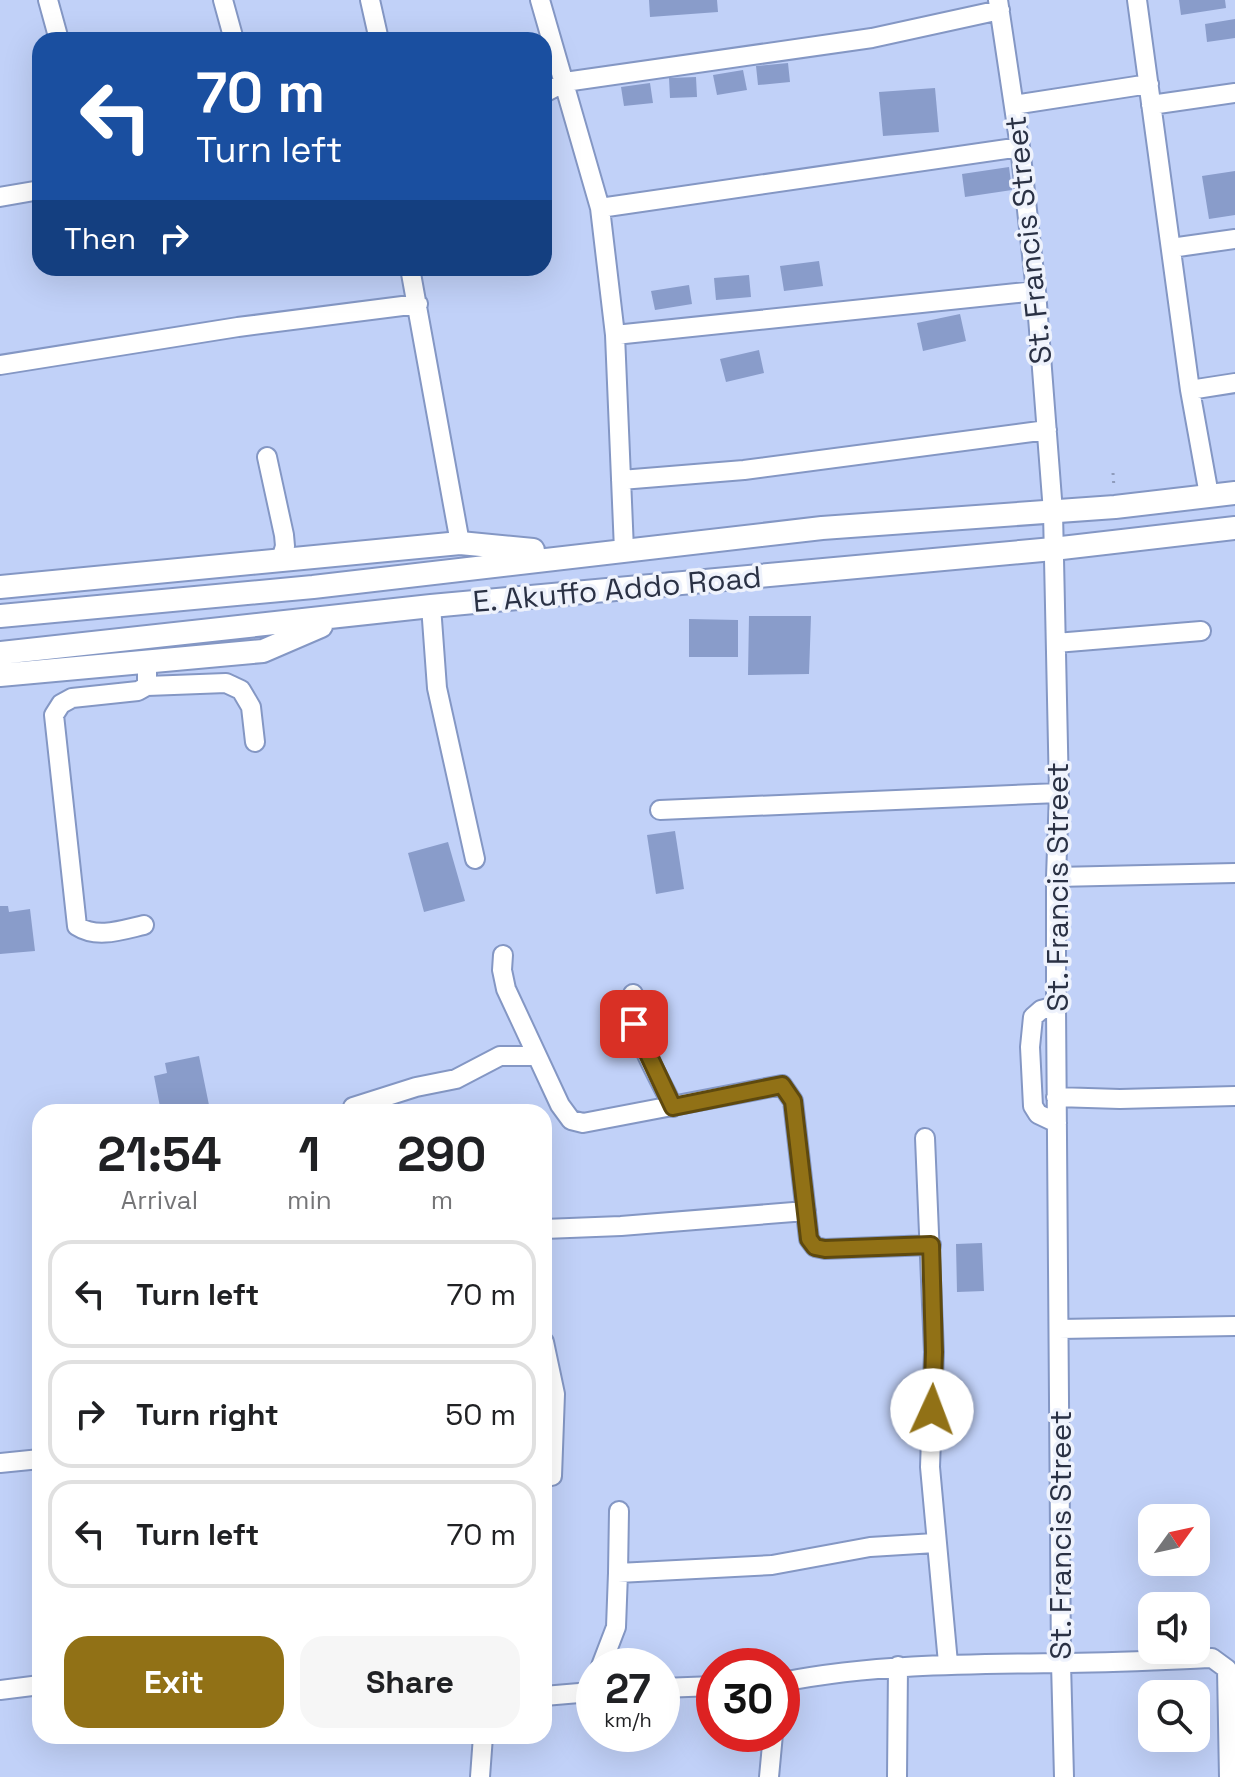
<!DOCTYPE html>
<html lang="en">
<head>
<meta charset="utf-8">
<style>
	body { margin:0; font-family:"Space Grotesk",sans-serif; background:#f6f6f6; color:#202124; height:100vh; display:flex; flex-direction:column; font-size:30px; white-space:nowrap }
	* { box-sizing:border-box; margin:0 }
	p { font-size:26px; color:#757577 }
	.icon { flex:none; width:44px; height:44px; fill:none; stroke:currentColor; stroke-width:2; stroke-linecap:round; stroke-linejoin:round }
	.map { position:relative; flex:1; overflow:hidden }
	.details { position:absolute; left:32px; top:1104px; width:520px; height:640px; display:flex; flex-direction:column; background:#fff; border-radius:24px; box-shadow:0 8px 32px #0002 }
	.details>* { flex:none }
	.top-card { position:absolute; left:32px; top:32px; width:520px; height:244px; border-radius:24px; box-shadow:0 8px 32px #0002; background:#1a4fa0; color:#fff; overflow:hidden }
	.needle { width:52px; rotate:57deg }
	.fabs { position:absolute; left:1138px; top:1504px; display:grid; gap:16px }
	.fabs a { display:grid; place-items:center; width:72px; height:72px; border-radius:16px; background:#fff; box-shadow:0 8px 32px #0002; font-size:40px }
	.speed { position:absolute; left:576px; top:1648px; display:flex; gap:16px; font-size:40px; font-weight:700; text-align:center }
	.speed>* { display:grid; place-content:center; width:104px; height:104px; border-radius:50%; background:#fff; box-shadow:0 8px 32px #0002; line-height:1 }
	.speed small { font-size:20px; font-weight:400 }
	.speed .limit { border:12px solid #d22; background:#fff; color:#111 }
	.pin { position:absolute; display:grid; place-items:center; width:68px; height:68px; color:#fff; margin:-34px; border-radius:16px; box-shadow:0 4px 12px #0006 }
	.me { position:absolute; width:88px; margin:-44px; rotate:2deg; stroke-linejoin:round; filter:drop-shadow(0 0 6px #0008) }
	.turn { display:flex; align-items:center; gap:28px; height:168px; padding:0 32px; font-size:36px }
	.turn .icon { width:104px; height:104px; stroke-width:2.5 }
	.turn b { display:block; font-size:56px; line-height:68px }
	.then { display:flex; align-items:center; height:76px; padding:0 32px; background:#0003; gap:16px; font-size:30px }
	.eta { display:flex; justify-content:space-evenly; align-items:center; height:136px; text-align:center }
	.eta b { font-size:48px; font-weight:600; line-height:56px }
	.action { display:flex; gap:16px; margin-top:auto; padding:16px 32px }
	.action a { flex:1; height:92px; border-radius:24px; background:#917116; color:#fff; font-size:32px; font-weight:600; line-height:92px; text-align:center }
	.action a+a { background:#f6f6f6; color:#202124 }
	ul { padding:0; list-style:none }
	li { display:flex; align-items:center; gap:24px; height:108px; margin:0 16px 12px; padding:0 16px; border:4px solid #e0e0e0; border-radius:24px }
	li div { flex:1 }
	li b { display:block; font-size:30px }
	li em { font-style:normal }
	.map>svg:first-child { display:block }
</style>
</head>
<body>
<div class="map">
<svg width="1235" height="1777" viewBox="0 0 1235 1777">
	<rect width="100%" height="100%" fill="#c1d1f8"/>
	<path fill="#899cca" d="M649,0H717L718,12L650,17Z
		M1179,0H1225L1226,8L1181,15Z
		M1235,19V38L1207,42L1205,24Z
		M788,63L790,82L758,85L756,66Z
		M743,70L747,90L717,95L713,75Z
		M696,77L697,97L670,98L669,78Z
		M650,83L653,103L624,106L621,87Z
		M935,88L939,132L883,136L879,92Z
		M1009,167L1012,190L965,197L962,174Z
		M1235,171V215L1209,219L1202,176Z
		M819,261L823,286L784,291L780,266Z
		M749,275L751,297L716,300L714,278Z
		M689,285L692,304L655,310L651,291Z
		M960,314L966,341L923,351L917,323Z
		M759,350L764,373L726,382L720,359Z
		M749,616H811L809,674L748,675Z
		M689,619L738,620V657H689Z
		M675,831L684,889L656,894L647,835Z
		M448,842L465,901L424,912L408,853Z
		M0,906H8L9,912L30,909L35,951L0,954Z
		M199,1056L210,1110L161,1112L154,1076L167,1073L165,1063Z
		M982,1243L984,1291L957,1292L956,1244Z"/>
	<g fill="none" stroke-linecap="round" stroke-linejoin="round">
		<defs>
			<path id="minor" d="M48,0L59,40
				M223,0L234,40
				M370,0L379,40
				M540,0L600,208L615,335L624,550
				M998,0L1020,147L1036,291L1053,512L1059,793L1056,877V1006L1061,1663L1064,1777
				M1137,0L1190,390L1209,495
				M544,93L565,82L872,38L1000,10
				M1014,105L1149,84
				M1151,105L1235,93
				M0,197L40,190
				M600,208L1020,147
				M1171,248L1235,239
				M410,268L460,543
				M615,335L1036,291
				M0,365L238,327L418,304
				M1190,390L1235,383
				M267,457L284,535L285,546L281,560
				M621,480L744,470L1047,430
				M431,606L437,688L475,859
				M1056,643L1201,631
				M147,686L226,683L241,690L251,707L255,742
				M660,810L1059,793
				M1056,877L1235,873
				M144,925C122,930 97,939 77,926L54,715L61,704L72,698L138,691L147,686V661
				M503,955L502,970L506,989L560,1105L571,1120L583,1123L782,1085L793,1101L809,1239L815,1247L825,1249L931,1245
				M633,994C629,1032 657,1072 673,1107
				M1056,1006L1041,1010L1033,1017L1030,1047L1033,1106L1038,1114L1057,1123
				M1056,1097L1120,1099L1235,1096
				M353,1107L416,1087L456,1079L500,1056H536
				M925,1138L934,1352L930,1467L948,1663
				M544,1229L621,1226L806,1211
				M1059,1329L1235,1326
				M544,1342L555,1394L552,1476
				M0,1463L40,1459
				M619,1511L618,1573L772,1565L870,1547L935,1543
				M601,1666L616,1627L618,1573
				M782,1682C874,1664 965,1664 1058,1663C1109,1663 1160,1660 1212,1658L1227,1669L1229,1777
				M662,1688L714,1686
				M0,1690L40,1685
				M544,1696L591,1692L594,1684
				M480,1777L483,1736
				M769,1777L773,1734
				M897,1777L898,1666"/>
			<path id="major" d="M0,587L460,543L533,550
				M0,616L313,587L822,528L1115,507L1235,493
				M0,653L431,606L1053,549L1235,528
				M0,675L263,651L321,626"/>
		</defs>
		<use href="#minor" stroke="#8497c4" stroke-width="22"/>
		<use href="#major" stroke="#8497c4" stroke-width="26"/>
		<path stroke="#8f9cbc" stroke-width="3" stroke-dasharray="2 6" stroke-linecap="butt" d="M1113,473L1114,488"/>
		<use href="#minor" stroke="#fff" stroke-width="18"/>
		<use href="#major" stroke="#fff" stroke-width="22"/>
	</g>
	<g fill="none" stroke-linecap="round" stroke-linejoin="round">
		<defs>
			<path id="route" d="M634,1024L673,1107L782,1085L793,1101L809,1239L815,1247L825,1249L931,1245L934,1352L932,1410"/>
		</defs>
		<use href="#route" stroke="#5e490e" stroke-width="20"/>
		<use href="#route" stroke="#917116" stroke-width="14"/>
	</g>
	<g text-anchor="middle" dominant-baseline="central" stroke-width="7" stroke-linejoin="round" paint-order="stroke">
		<g font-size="30" fill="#2a3144" stroke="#eef2fc">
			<text transform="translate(1028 240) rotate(-96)">St. Francis Street</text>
			<text transform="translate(617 589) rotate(-5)">E. Akuffo Addo Road</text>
			<text transform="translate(1057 887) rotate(-90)">St. Francis Street</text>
			<text transform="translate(1060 1535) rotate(-90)">St. Francis Street</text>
		</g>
	</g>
</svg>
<div class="fabs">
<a><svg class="needle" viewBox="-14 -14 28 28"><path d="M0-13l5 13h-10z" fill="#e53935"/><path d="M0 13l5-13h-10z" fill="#757577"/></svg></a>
<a><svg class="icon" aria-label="sound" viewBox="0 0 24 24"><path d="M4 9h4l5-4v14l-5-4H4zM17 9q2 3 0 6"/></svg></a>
<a><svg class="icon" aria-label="search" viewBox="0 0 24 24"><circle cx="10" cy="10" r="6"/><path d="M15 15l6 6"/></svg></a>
</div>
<div class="speed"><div>27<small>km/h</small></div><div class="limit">30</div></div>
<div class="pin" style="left:634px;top:1024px;background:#d93025"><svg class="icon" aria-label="arrive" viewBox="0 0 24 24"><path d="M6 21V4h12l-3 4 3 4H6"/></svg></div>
<svg class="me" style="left:932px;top:1410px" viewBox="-20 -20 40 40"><circle r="19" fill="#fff"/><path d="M0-13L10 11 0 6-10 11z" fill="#917116"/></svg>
<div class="top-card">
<div class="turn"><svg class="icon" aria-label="left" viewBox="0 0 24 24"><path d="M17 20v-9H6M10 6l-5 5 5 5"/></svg><div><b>70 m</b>Turn left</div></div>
<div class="then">Then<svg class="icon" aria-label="right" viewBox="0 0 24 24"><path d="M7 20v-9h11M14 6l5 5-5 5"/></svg></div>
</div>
<section class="details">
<div class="eta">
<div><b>21:54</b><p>Arrival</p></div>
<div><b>1</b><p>min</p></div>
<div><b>290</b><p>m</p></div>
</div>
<ul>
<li><svg class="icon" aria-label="left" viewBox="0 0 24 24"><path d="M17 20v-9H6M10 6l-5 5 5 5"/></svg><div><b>Turn left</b></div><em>70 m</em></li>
<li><svg class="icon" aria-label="right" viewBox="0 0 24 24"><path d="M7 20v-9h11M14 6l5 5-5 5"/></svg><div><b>Turn right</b></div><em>50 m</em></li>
<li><svg class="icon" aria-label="left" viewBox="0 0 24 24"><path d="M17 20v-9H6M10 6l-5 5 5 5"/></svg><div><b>Turn left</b></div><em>70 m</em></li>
</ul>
<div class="action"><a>Exit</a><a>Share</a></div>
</section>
</div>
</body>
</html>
